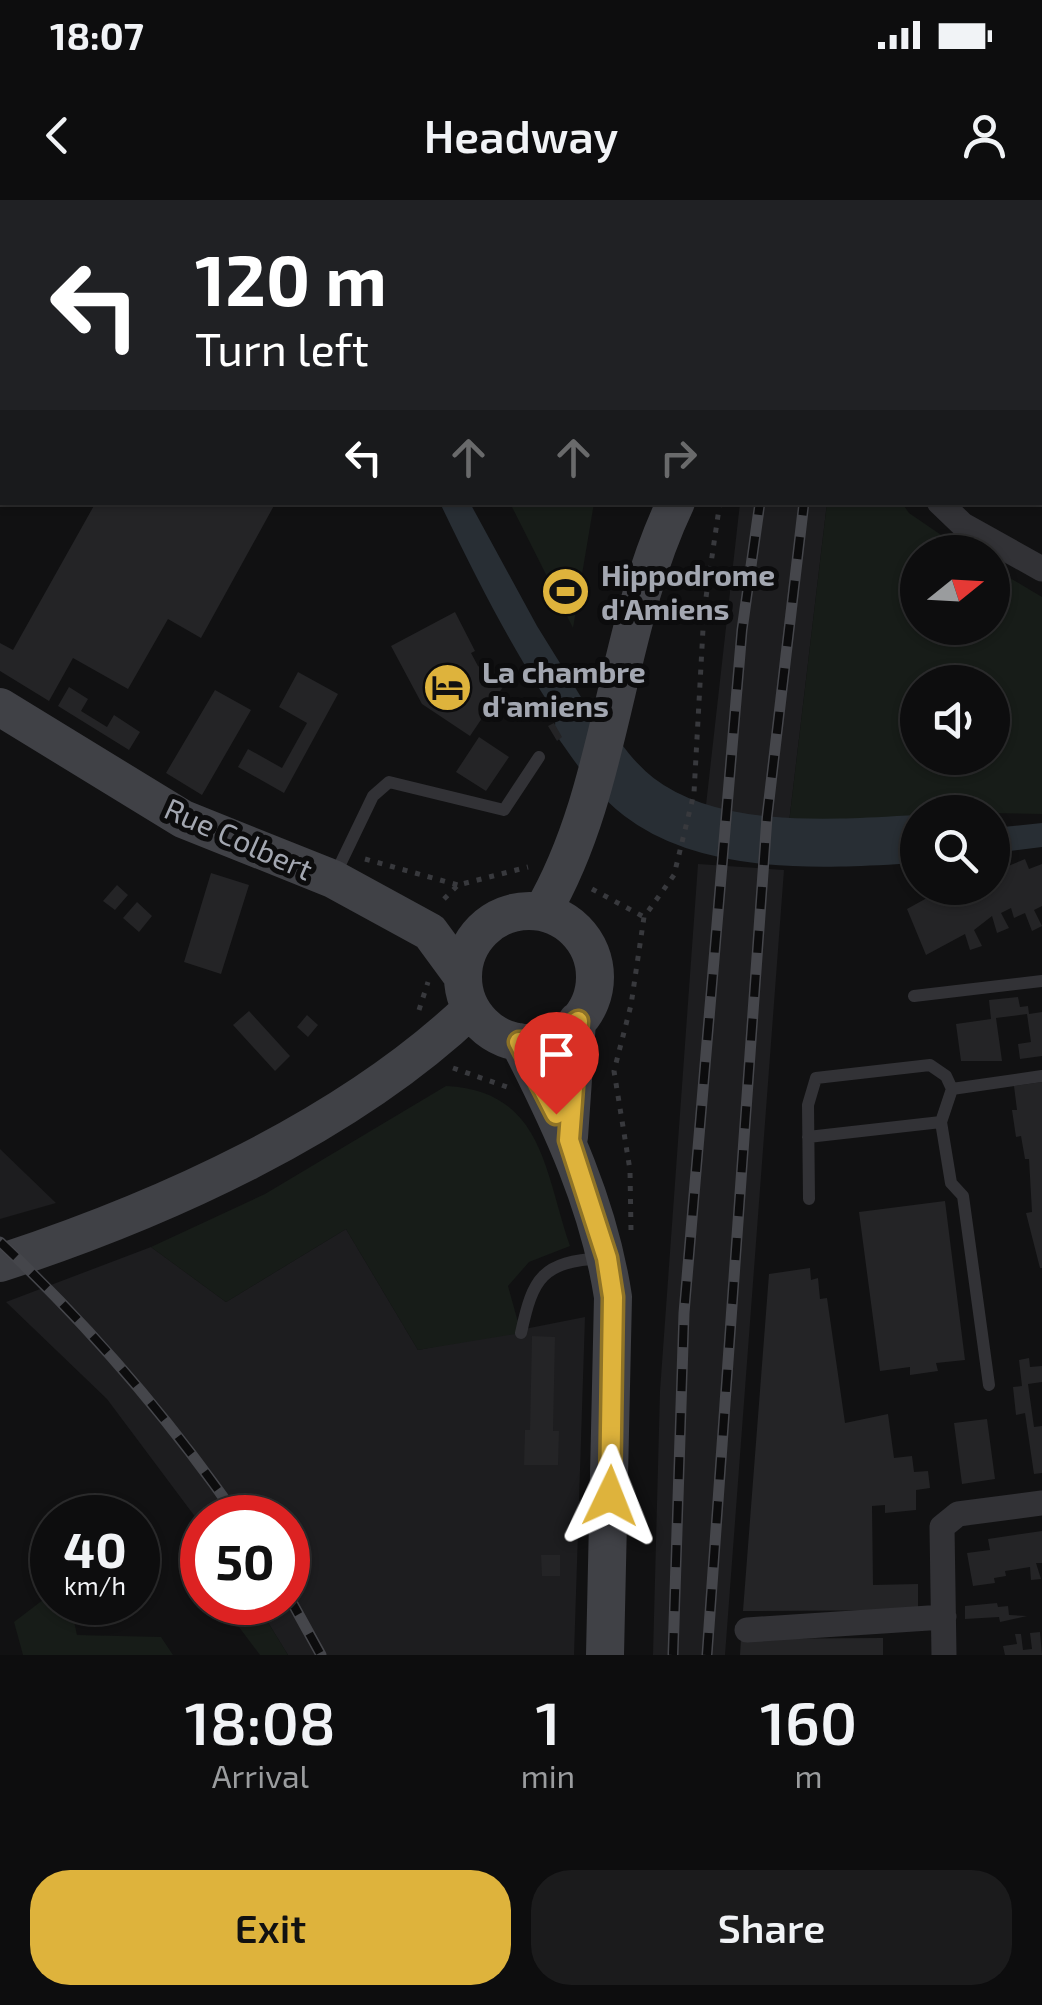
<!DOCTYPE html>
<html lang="en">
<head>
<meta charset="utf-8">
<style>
	body { margin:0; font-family:"Exo 2",sans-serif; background:#1b1b1c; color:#f1f3f6; height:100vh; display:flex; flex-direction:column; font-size:38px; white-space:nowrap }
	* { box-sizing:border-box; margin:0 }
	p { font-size:32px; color:#9a9c9e }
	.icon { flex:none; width:55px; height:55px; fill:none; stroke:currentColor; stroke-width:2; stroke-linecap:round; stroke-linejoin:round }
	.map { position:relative; height:1455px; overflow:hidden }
	.details { display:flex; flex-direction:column; background:#0d0d0e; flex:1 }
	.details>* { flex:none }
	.guide { position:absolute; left:0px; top:0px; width:1042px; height:305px; box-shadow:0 2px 8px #0004,0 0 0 2px #2d2d2e; background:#202124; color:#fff; overflow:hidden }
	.needle { width:65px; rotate:72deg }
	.fabs { position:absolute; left:900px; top:335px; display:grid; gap:20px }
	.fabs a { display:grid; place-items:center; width:110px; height:110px; border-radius:50%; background:#0d0d0e; box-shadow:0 2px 8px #0004,0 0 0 2px #2d2d2e; font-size:50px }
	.speed { position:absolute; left:30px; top:1295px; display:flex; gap:20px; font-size:50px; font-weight:700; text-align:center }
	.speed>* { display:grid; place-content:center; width:130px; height:130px; border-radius:50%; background:#0d0d0e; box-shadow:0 2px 8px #0004,0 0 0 2px #2d2d2e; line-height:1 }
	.speed small { font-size:25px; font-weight:400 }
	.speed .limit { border:15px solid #d22; background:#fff; color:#111 }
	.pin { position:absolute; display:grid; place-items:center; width:85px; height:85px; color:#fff; margin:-102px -42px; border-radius:50% 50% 50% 0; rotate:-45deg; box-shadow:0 0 10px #0007 }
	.pin .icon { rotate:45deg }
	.me { position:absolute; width:110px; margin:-55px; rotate:2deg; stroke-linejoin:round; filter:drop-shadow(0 0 8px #0008) }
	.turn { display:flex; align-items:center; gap:35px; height:210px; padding:0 30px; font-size:45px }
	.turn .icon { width:130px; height:130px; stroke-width:2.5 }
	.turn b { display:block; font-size:70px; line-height:85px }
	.lanes { display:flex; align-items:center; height:95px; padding:0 30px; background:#0003; justify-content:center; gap:50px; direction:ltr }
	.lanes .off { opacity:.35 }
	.eta { display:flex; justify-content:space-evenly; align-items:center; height:170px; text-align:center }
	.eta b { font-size:60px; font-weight:600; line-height:70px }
	.button { display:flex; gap:20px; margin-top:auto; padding:20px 30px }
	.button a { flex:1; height:115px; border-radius:40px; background:#deb33c; color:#111; font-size:40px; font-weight:600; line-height:115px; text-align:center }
	.button a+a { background:#1b1b1c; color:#f1f3f6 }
	.status { display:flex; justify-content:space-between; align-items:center; height:70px; padding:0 50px; background:#0d0d0e; direction:ltr }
	.status svg { height:28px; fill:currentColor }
	header { display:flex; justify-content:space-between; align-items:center; height:130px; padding:0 30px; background:#0d0d0e; font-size:45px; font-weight:600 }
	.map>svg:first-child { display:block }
</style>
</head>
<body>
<div class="status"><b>18:07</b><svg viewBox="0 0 49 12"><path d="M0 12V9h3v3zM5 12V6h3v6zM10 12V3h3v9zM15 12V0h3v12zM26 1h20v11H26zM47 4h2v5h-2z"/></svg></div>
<header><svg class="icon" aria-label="back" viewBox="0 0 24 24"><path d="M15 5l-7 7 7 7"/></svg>Headway<svg class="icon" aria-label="person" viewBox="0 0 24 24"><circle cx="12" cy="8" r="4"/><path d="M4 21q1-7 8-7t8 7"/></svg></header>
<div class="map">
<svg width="1042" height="1455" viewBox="0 0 1042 1455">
	<rect width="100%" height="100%" fill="#111112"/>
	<path fill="#1d1d1f" d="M740,303H827L789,623L705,614Z
		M698,664L784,670L725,1455H653L660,1191Z
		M0,949L56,1003L0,1019Z
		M346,1029L418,1150L585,1117L574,1455H288L256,1403L288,1402V1318H202V1326L107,1199L6,1102L151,1047L226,1102Z"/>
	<path fill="#171c18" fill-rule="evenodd" d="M289,0H712L711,2Z
		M510,303H594L573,428Z
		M827,303H902L909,313L966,352H918V428H992L993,368L1042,397V614L918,612L917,619L789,623ZM992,482V558H918V482Z
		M446,886C543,891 544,970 570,1046L529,1062L508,1086L521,1133L418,1150L346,1029L226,1102L151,1047L265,994Z
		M52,1393V1402L70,1403L77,1435L161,1437L173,1455H23L14,1422Z
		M221,1403H256L288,1455H260Z"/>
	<path fill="#282e34" d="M440,303H470L537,426L620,560L614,592C537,498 492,411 440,303Z
		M1042,623V647L993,653V628Z
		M795,630L917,634V660L792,658Z"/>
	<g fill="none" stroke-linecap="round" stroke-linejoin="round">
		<path stroke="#282e34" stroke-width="48" d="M579,526C597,551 614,578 639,597C712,653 830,644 918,639"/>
	</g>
	<path fill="#242426" d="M96,302H276L201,438L168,419L128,489L73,458L49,501L0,471V443L13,450Z
		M455,412L475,451L471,453L478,466L505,484L470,536L422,504L391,446Z
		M298,472L338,494L284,593L238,567L248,549L282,568L307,523L279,507Z
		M69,487L88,499L81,511L107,527L114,515L140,532L129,550L58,506Z
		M215,490L251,510L202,595L166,573Z
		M554,523L562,537L557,541L548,526Z
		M479,537L509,557L486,591L456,572Z
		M1025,659L1029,669L1042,664V706L1034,710L1042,726L1032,731L1025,713L1014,718L1011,708L1001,713L1009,728L997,733L992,716L974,730L982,746L970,750L965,734L926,755L907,709L945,688H992V663L996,671Z
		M211,673L249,685L221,774L184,762Z
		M117,685L128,695L115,710L103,701Z
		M137,702L152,716L139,732L123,718Z
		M1018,797L1020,807L1028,806L1029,814L1042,812V856L1020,859L1018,844L1031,842L1027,814L996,818L1002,861H961L956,824L991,819L989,800Z
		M249,811L290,856L275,871L233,825Z
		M307,815L318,825L308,837L297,827Z
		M1042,882V1068H1040L1026,1013L1032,1012L1029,959H1025L1021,936L1016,937L1012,910H1017L1014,886Z
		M945,1001L965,1160L936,1163L938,1171L910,1175V1167L880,1171L859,1012Z
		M810,1068L811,1080L818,1078L820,1099L827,1098L845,1223L888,1214L894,1258L912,1256L914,1272L928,1271L930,1288L916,1290V1310L885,1313V1305L872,1306L873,1385L918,1384V1410L743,1411L769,1074Z
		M532,1136L555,1137L553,1231H559L558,1265H524L525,1230H530Z
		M1029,1158L1030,1167L1042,1166V1182L1028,1184L1034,1227L1042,1226V1273L1034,1274L1025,1213L1016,1215L1013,1187L1022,1186L1019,1160Z
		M987,1219L995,1279L962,1284L954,1223Z
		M1042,1331V1363H1036L1041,1379L1031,1380L1030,1367L1005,1371L1006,1376L994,1378L995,1383L973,1386L967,1353L990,1350L988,1339Z
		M541,1355H560V1376H542Z
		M997,1403L998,1407L1008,1406L1009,1415L1027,1416L1000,1422L999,1417L965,1419V1406Z
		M1040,1432L1042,1455H1005L1003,1446L1017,1444L1015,1434H1021L1023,1450L1032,1449L1030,1433Z
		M883,1438V1455H740L741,1439Z"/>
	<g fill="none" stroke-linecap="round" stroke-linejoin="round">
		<path stroke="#38393d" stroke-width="5" stroke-dasharray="5 8" stroke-linecap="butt" d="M365,659L458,685
			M592,689L644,717
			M444,699L458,685L528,667
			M419,810L428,782
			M453,868L507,887
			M631,1030L630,970L614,871L631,805L644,717L674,675L694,593L704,411L720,302"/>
		<path stroke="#323236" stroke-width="12" d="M582,0V2
			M334,677L373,596L389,582L504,610L539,557
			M914,796L1042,781
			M941,922L951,983L963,996L989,1185
			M808,937L941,922L952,889
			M809,999L808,905L816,878L930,865L946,876L952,889L1042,876
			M521,1133C533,1077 542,1062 602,1058"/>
		<path stroke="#323236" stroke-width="25" d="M940,2L941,0
			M939,302L963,325L1042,369
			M747,1430L944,1417
			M944,1455L942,1327L958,1314L1042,1303"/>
		<path stroke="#404146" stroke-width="38" d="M772,2L773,0
			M0,507L183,619L333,679L430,732L463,777
			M463 777a66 66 0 1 1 132 0a66 66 0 1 1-132 0Z
			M542,712C614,589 613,434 676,302
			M519,842C561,924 599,1005 613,1097L605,1455
			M569,937L577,821
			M0,1063C162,1010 347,927 471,809"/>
		<defs>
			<path id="rail" d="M822,2L823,0
				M868,2L869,0
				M0,1042C89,1126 168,1217 238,1318
				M288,1395L321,1455
				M673,1455L684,1113L742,430L760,302
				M707,1455L767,617L804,302"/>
		</defs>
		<use href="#rail" stroke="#45464b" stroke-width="11"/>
		<use href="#rail" stroke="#0c0c0d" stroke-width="8" stroke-dasharray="22" stroke-linecap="butt"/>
	</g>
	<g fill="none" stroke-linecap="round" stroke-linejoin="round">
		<defs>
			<path id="route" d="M556,914L519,842C544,842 558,837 578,821L569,940L607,1058L613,1097L610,1296"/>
		</defs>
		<use href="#route" stroke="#907427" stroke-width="25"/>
		<use href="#route" stroke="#deb33c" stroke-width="18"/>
	</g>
	<defs>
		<symbol id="stadium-disc" viewBox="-11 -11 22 22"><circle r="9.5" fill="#deb33c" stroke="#0c0c0d"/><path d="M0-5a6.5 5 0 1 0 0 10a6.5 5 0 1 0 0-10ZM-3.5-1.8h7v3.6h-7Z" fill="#111"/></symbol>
		<symbol id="hotel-disc" viewBox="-11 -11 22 22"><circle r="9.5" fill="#deb33c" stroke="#0c0c0d"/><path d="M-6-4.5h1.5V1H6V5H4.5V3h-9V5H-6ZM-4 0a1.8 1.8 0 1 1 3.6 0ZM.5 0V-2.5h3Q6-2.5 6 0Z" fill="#111"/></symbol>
	</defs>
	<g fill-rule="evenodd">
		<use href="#stadium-disc" x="538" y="364" width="55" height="55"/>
		<use href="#hotel-disc" x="420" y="460" width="55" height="55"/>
	</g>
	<g text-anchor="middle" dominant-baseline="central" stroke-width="10" stroke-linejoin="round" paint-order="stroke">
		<g font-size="30" font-weight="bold" fill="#a3a7b1" stroke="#0c0c0d" text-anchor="start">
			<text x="601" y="374">Hippodrome<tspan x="601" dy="34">d'Amiens</tspan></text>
			<text x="482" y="471">La chambre<tspan x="482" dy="34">d'amiens</tspan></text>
		</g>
		<g font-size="30" fill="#a3a7b1" stroke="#0c0c0d">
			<text transform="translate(239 638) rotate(24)">Rue Colbert</text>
		</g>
	</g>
</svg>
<div class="fabs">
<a><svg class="needle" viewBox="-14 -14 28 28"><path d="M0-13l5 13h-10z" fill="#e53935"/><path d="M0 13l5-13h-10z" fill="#9a9c9e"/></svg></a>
<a><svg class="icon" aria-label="sound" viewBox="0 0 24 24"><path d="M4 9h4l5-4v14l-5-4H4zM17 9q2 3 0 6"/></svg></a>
<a><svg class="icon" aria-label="search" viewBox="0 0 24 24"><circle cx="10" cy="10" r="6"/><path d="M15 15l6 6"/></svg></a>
</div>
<div class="speed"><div>40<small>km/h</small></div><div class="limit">50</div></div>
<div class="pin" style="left:556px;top:914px;background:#d93025"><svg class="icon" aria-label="arrive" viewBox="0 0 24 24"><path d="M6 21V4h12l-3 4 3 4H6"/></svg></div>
<svg class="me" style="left:610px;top:1296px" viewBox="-20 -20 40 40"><path d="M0-17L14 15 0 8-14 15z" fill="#deb33c" stroke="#fff" stroke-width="4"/></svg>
<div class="guide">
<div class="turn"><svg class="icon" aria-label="left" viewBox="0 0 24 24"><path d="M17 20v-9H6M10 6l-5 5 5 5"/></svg><div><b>120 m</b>Turn left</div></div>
<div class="lanes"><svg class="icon" aria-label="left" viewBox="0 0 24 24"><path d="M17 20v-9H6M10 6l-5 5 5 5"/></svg><svg class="icon off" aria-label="ahead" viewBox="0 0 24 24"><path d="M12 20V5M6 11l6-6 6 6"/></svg><svg class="icon off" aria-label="ahead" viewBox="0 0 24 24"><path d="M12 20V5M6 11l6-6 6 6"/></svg><svg class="icon off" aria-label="right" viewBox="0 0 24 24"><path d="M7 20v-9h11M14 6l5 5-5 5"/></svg></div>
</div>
</div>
<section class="details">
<div class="eta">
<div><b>18:08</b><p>Arrival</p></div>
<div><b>1</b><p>min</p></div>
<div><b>160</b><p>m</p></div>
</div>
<div class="button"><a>Exit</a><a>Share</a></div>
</section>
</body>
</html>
